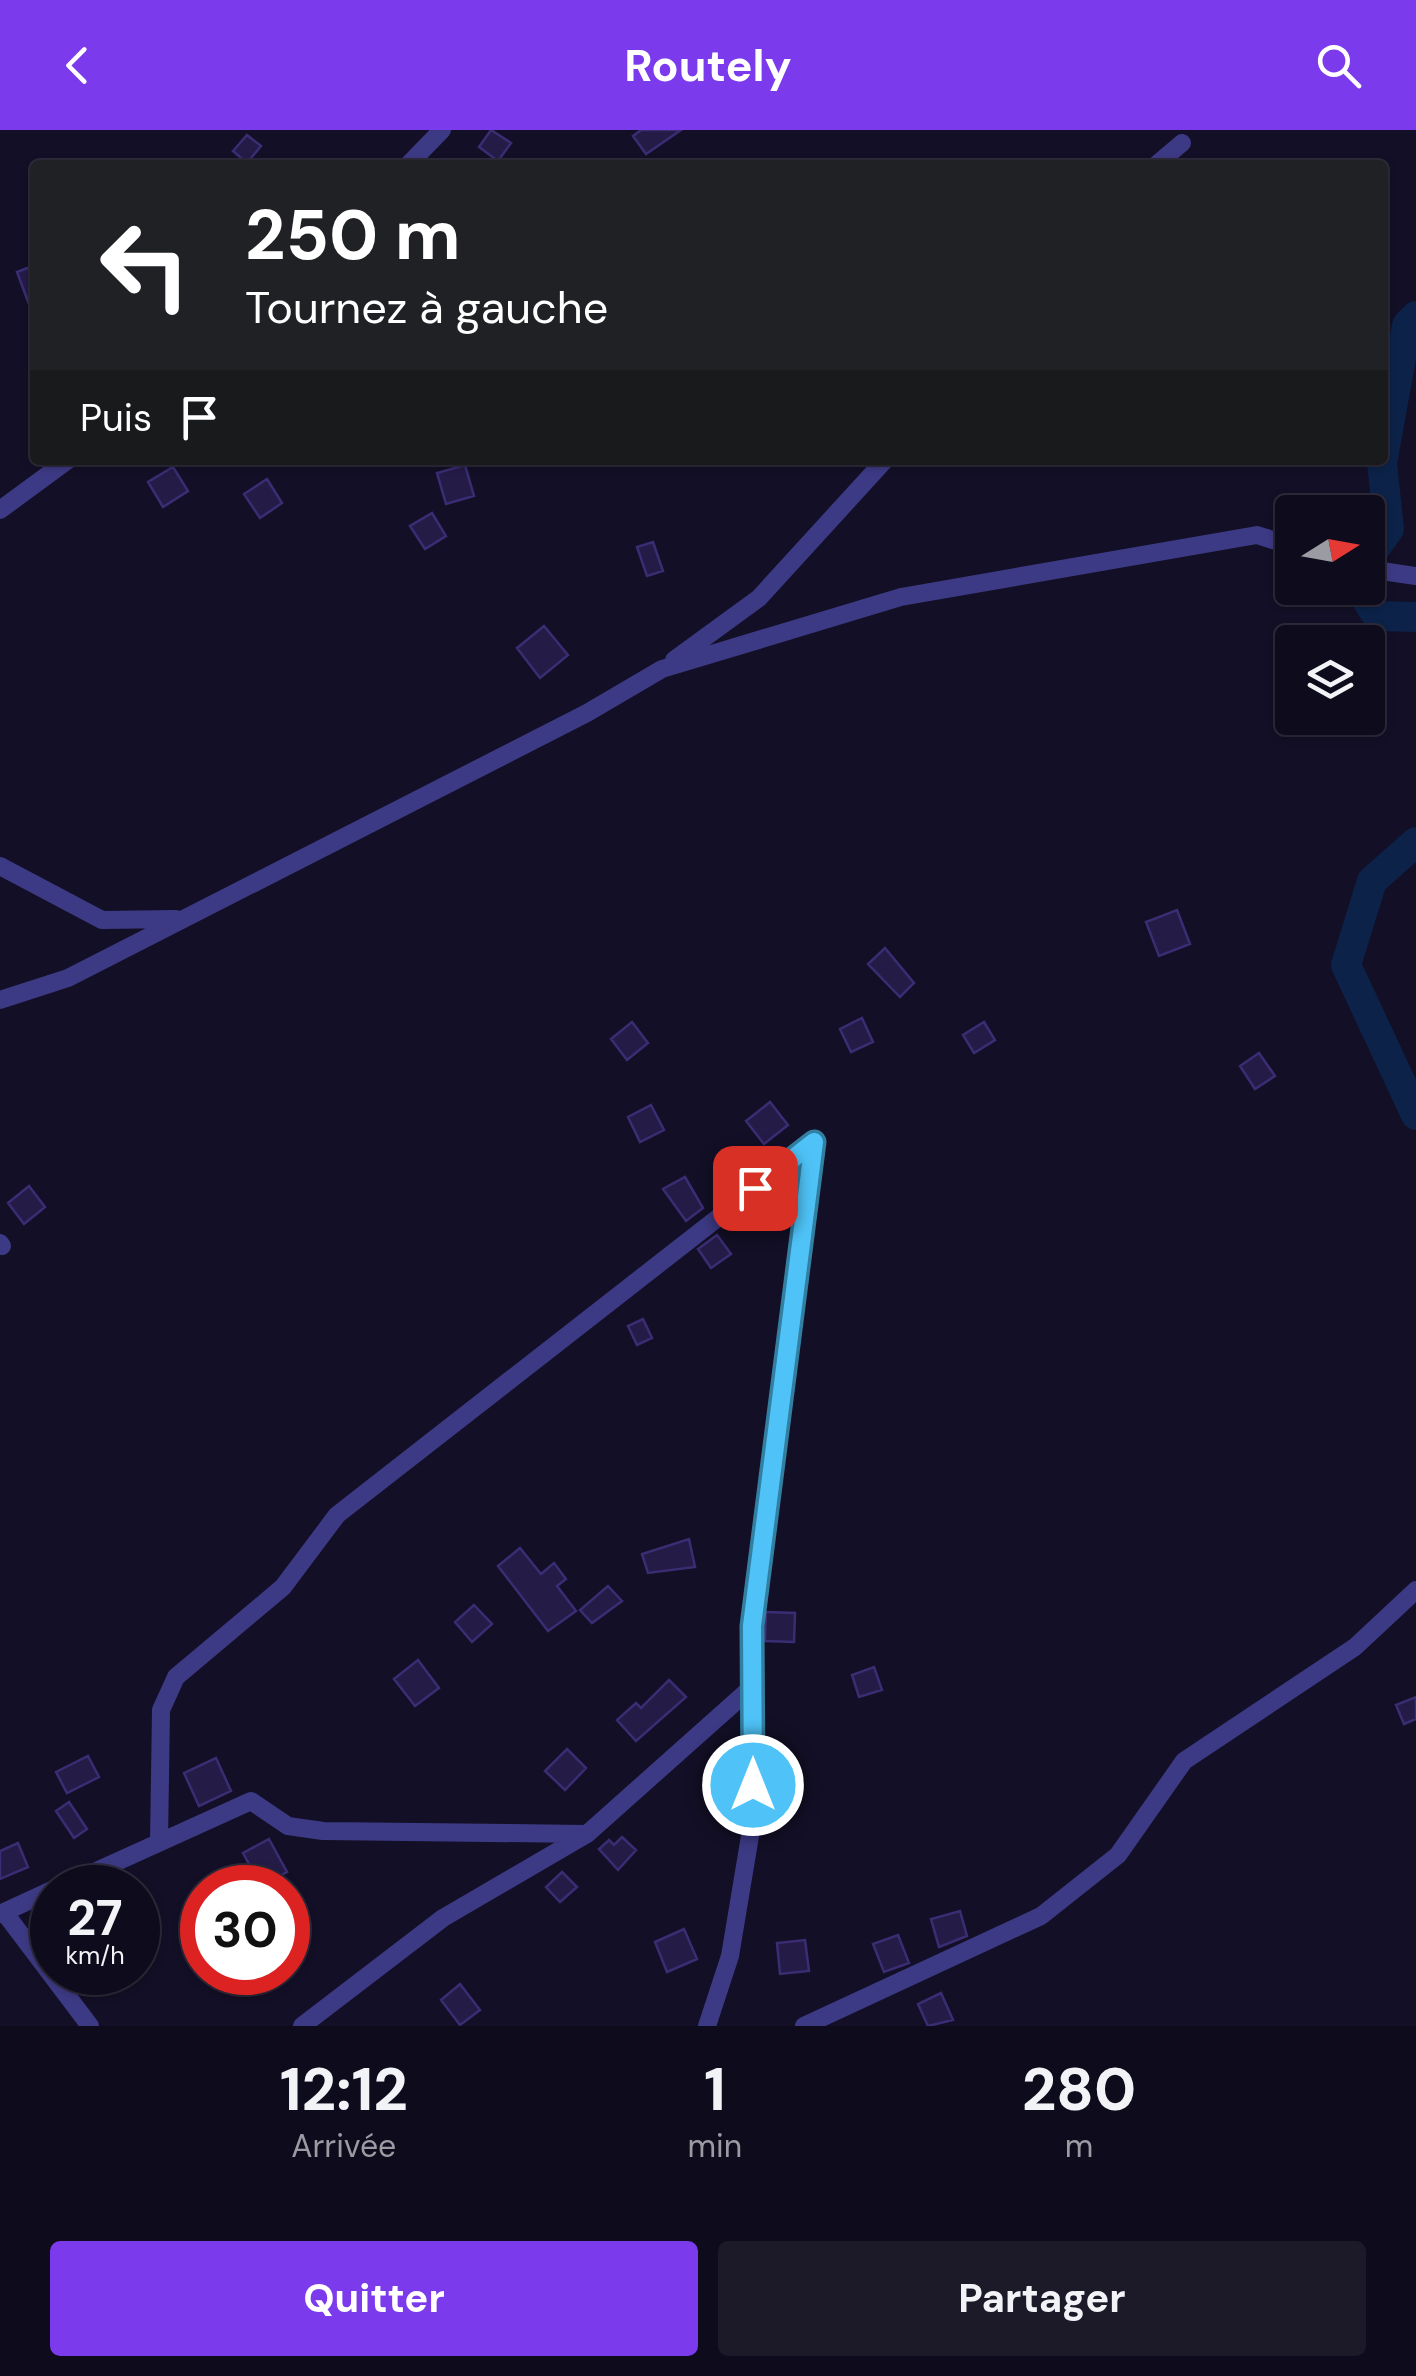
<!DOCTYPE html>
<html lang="fr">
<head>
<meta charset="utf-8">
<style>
	body { margin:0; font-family:"DM Sans",sans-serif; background:#1c1929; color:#f1f3f6; height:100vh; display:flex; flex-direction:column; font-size:38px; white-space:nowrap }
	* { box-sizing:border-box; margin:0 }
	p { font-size:32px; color:#9b9ba3 }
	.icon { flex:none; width:55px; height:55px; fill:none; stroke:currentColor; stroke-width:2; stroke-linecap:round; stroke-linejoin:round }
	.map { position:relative; height:1896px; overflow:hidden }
	.drawer { display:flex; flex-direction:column; background:#0e0b1c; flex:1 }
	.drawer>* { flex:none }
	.guide { position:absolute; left:30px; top:30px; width:1358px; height:305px; border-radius:10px; box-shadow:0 2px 8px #0004,0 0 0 2px #2e2b3b; background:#202124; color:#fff; overflow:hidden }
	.needle { width:65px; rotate:79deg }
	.controls { position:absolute; left:1275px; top:365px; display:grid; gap:20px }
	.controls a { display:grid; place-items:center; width:110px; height:110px; border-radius:10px; background:#0e0b1c; box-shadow:0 2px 8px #0004,0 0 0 2px #2e2b3b; font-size:50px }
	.speed { position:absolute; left:30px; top:1735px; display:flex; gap:20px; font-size:50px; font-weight:700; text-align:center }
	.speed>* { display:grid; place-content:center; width:130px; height:130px; border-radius:50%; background:#0e0b1c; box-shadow:0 2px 8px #0004,0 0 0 2px #2e2b3b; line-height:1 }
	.speed small { font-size:25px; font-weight:400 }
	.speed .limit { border:15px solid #d22; background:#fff; color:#111 }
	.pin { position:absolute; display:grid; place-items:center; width:85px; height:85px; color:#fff; margin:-42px; border-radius:20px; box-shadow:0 5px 15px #0006 }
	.me { position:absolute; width:110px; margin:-55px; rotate:0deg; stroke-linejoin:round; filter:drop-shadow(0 0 8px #0008) }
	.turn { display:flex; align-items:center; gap:35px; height:210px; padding:0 50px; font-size:45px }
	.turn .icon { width:130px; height:130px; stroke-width:2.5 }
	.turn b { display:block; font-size:70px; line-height:85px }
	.then { display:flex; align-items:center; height:95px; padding:0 50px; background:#0003; gap:20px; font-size:38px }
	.eta { display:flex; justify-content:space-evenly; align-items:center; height:170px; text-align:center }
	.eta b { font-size:60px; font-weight:700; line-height:70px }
	.primary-button { display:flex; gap:20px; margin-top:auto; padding:20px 50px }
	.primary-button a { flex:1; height:115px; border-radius:10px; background:#7c3aed; color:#fff; font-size:40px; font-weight:700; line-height:115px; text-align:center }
	.primary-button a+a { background:#1c1929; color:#f1f3f6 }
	header { display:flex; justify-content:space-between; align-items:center; height:130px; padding:0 50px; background:#7c3aed; color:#fff; font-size:45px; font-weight:700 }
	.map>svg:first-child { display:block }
</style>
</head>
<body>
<header><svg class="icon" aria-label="back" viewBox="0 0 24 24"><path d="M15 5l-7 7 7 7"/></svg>Routely<svg class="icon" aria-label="search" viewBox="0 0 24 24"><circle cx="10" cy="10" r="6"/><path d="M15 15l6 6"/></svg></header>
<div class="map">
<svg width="1416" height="1896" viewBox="0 0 1416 1896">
	<rect width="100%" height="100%" fill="#130f26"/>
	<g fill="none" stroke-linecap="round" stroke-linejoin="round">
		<path stroke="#0c2248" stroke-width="30" d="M1368,428L1389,399L1382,333L1407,195L1416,186
			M1359,458L1377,486L1416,487
			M1416,712L1372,751L1346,835L1416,985"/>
	</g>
	<path fill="#241b47" stroke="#3b2d73" stroke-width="2.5" d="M491,0L511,13L498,31L479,17Z
		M641,0H681L646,24L633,6Z
		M247,5L261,16L247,33L233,21Z
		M35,135V185H33L17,142Z
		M465,335L474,366L446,374L437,343Z
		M173,337L188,361L163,377L148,352Z
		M267,349L282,373L260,388L244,364Z
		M432,383L446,406L425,419L410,396Z
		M653,412L663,441L647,446L637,417Z
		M544,496L568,525L540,548L517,518Z
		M1177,780L1190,814L1159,826L1146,792Z
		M885,818L914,853L900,867L868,834Z
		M862,888L873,912L851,922L840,899Z
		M632,892L648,913L627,930L611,909Z
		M984,892L995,910L974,923L963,905Z
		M1259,923L1275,946L1255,959L1240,936Z
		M770,972L788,995L764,1014L746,991Z
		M651,975L664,1000L640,1012L628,987Z
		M685,1047L703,1078L686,1091L663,1059Z
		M29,1056L45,1077L24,1094L8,1073Z
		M717,1105L731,1124L711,1138L698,1119Z
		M643,1189L652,1208L637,1215L628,1196Z
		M689,1409L695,1437L648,1443L642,1424Z
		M520,1418L541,1444L554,1433L566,1449L557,1456L576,1481L548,1501L498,1436Z
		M608,1456L622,1471L592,1493L580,1480Z
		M474,1475L492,1494L472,1512L455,1492Z
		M766,1482L795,1483L794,1512L765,1511Z
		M418,1530L439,1558L415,1576L394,1549Z
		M874,1537L882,1560L859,1567L852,1545Z
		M669,1550L686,1567L636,1611L617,1590L636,1573L641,1578Z
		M1416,1567V1589L1404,1594L1396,1575Z
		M567,1619L586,1638L565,1660L545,1641Z
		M88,1626L99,1647L67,1663L56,1642Z
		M216,1628L231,1661L199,1676L184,1643Z
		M69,1672L87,1699L74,1708L56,1681Z
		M622,1707L636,1720L618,1740L599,1719L609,1710L614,1715Z
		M269,1709L287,1742L261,1756L243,1723Z
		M18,1713L28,1737L0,1749V1721Z
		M562,1742L577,1757L560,1772L546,1757Z
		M960,1781L967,1806L939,1817L931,1789Z
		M684,1799L697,1829L667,1842L655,1812Z
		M898,1805L909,1833L884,1842L873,1814Z
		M805,1810L809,1841L780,1844L777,1813Z
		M460,1854L480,1880L460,1895L441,1870Z
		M941,1863L953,1890L928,1896L918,1874Z"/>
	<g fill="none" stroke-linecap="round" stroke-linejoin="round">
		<path stroke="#3d3a85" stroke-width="18" d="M408,35L442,0
			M1156,35L1182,13
			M0,380L68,330
			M1368,439L1416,446
			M674,530L759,468L885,330
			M0,736L102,790L176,789
			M0,870L68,848L587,583L662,539L901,467L1257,405L1292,416
			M0,1113L2,1116
			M159,1712L161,1580L176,1547L283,1457L337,1385L815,1012
			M59,1758L251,1671L288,1696L323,1701L587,1704
			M4,1782L90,1896
			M0,1784L52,1760
			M302,1896L443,1788L587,1704L752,1557
			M707,1896L730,1826L753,1688L752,1496L815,1012
			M804,1896L1041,1786L1118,1725L1184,1631L1355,1517L1416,1460"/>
	</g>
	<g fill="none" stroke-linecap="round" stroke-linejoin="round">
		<defs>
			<path id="route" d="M753,1655L752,1496L814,1012L755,1058"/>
		</defs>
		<use href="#route" stroke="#337fa1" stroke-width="25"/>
		<use href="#route" stroke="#4fc3f7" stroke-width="18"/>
	</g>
</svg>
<div class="controls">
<a><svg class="needle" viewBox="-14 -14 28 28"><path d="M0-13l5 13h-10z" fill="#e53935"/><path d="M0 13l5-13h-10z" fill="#9b9ba3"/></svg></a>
<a><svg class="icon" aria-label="layers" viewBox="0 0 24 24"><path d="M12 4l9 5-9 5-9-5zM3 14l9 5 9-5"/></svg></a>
</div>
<div class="speed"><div>27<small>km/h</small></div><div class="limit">30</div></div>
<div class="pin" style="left:755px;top:1058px;background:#d93025"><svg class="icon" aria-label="arrive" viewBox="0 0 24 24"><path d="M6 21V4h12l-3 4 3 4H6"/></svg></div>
<svg class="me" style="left:753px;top:1655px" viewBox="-20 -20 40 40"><circle r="17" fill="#4fc3f7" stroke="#fff" stroke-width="3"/><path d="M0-11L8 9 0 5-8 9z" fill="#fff"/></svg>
<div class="guide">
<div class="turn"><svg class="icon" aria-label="left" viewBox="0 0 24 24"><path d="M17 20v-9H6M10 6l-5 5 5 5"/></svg><div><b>250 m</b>Tournez à gauche</div></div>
<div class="then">Puis<svg class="icon" aria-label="arrive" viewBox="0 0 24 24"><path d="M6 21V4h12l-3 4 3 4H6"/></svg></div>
</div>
</div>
<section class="drawer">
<div class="eta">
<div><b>12:12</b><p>Arrivée</p></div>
<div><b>1</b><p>min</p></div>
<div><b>280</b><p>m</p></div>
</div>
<div class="primary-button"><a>Quitter</a><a>Partager</a></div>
</section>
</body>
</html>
